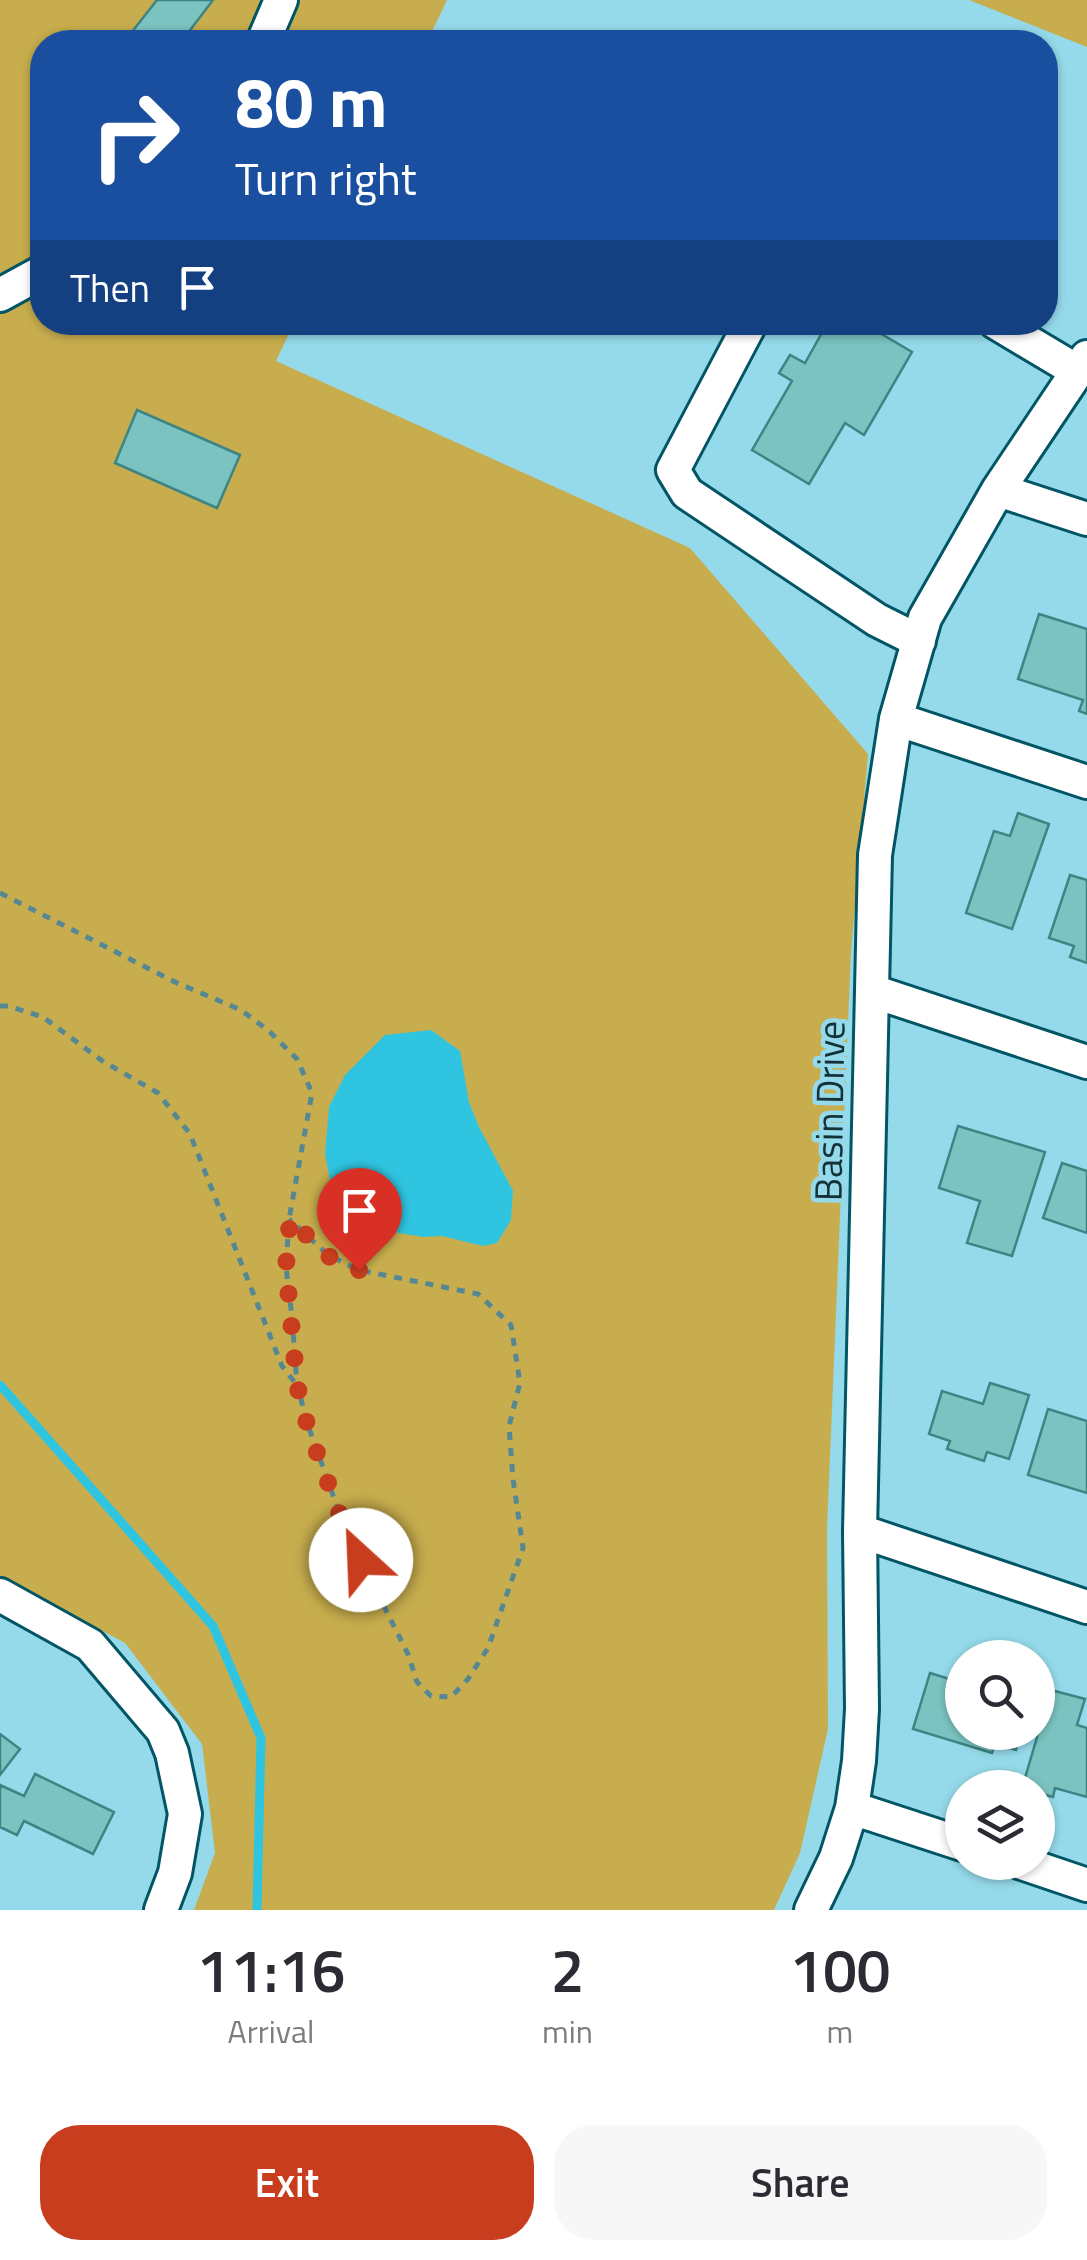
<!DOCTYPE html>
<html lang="en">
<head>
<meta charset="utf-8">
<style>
	body { margin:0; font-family:"Titillium Web",sans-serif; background:#f7f7f7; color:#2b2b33; height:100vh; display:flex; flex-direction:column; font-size:38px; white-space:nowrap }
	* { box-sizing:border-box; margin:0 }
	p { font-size:32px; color:#7c7c81 }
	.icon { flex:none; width:55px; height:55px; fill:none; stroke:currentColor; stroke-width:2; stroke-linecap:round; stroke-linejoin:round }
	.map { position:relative; height:1910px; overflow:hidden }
	.side { display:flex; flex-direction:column; background:#fff; flex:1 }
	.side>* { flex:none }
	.top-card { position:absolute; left:30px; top:30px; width:1028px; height:305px; border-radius:40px; box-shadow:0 2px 8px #0004; background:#1a4fa0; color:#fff; overflow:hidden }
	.controls { position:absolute; left:945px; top:1640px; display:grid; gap:20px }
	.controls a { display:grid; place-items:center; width:110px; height:110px; border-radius:50%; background:#fff; box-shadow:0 2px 8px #0004; font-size:50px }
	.pin { position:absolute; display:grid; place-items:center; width:85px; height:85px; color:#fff; margin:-102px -42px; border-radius:50% 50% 50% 0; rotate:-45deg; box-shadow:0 0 10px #0007 }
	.pin .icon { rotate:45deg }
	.me { position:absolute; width:110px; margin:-55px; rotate:335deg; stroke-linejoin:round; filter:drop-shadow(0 0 8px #0008) }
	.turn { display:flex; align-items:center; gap:35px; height:210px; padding:0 40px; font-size:45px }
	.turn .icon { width:130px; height:130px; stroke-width:2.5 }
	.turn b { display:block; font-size:70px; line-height:85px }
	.then { display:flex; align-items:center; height:95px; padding:0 40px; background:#0003; gap:20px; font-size:38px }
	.eta { display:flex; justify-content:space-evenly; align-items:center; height:170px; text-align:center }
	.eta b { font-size:60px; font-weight:600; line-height:70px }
	.cta { display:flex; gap:20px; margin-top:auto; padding:20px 40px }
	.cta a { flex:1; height:115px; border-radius:40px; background:#c83d1e; color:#fff; font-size:40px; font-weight:600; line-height:115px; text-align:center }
	.cta a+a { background:#f7f7f7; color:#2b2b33 }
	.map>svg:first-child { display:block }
</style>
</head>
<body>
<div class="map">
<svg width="1087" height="1910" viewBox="0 0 1087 1910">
	<rect width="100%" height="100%" fill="#95daea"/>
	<path fill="#c7ad4d" d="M0,0H447L427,42H42V322L294,323L276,361L690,548L868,754L851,952L827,1529L828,1729L800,1853L774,1910H194L215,1853L202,1744L125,1643L0,1576Z
		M969,0H1087V47Z"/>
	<path fill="#2fc5e1" d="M431,1030L460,1051L469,1102L479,1127L513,1191L511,1220L497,1243L483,1246L442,1236L424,1237L379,1230L350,1221L334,1201L325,1154L329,1107L345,1075L385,1035Z"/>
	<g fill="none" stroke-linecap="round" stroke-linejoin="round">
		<path stroke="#2fc5e1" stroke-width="9" d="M0,1385L213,1626L261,1738L257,1910"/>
	</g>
	<path fill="#7bc3c1" stroke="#3d8584" stroke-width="2.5" d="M157,0H213L181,42H124Z
		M812,322H861L912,352L864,435L845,423L809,484L752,450L792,381L779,373L790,355L805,363L824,329Z
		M137,410L240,455L217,508L115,463Z
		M1039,614L1087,629V714L1079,711L1083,700L1018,679Z
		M1018,813L1049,824L1012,929L966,913L994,831L1010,836Z
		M1070,875L1087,880V963L1070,957L1074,946L1049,938Z
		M958,1126L1045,1152L1012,1256L967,1243L980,1201L939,1188Z
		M1062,1163L1087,1171V1233L1043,1218Z
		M990,1383L1029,1395L1009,1459L987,1452L984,1461L947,1449L950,1441L929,1434L942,1391L983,1404Z
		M1048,1409L1087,1421V1493L1028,1475Z
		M930,1673L962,1683V1732H1021L1016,1750L995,1744L992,1753L913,1729Z
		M1051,1690L1085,1699L1077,1725L1087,1728V1797L1055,1788L1053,1797L1038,1793V1788H1022Z
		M0,1734L20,1749L0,1775Z
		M35,1774L114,1812L93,1854L24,1821L17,1835L0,1827V1785L24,1796Z"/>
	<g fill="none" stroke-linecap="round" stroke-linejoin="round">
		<defs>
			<path id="minor" d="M263,42L281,0
				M0,295L42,272
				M751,322L673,470L687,493L877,620L919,641
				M995,322L1077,371
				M998,490L1087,519
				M896,719L1087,782
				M872,991L1087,1062
				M860,1531L1087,1607
				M0,1595L90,1645L163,1731L172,1753L185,1814L175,1873L161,1910
				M852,1808L962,1844
				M1019,1862L1087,1885
				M811,1910L836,1858L852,1808L859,1761L862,1709L860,1531L875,855L896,719L925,618L998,490L1087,357"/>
		</defs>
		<use href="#minor" stroke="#025564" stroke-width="38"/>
		<path stroke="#568893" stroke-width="5" stroke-dasharray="8 8" stroke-linecap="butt" d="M0,893L175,982L241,1010L269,1031L297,1059L312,1093L289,1219L286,1267L292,1317L297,1385L309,1428L345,1529L408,1654L417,1682L431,1696L451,1697L468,1679L488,1648L523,1548L513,1479L509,1426L520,1383L511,1325L478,1294L359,1270L328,1255L289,1219
			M0,1006H8L43,1017L101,1060L158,1093L190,1134L282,1366L296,1384"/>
		<use href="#minor" stroke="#fff" stroke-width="32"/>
	</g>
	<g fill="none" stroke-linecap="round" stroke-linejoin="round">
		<path stroke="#c83d1e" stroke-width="18" stroke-dasharray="0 32.4" d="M359,1270L328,1256L290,1219L286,1267L297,1385L308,1428L345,1529L361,1560"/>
	</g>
	<g text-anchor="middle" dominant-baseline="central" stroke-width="9" stroke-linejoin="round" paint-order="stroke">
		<g font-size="38" fill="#153238" stroke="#95daea">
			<text transform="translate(829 1111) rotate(-89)">Basin Drive</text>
		</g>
	</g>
</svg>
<div class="controls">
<a><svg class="icon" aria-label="search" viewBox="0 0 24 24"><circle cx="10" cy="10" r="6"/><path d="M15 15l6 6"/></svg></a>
<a><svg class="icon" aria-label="layers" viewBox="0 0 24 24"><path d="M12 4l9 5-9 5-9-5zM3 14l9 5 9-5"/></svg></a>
</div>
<div class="pin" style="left:359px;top:1270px;background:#d93025"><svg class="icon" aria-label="arrive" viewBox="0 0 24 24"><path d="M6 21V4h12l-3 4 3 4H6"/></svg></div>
<svg class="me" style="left:361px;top:1560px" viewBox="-20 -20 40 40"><circle r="19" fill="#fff"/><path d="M0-13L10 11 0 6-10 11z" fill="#c83d1e"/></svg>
<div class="top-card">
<div class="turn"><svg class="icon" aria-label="right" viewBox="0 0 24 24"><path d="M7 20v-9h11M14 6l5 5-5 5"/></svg><div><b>80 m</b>Turn right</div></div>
<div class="then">Then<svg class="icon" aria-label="arrive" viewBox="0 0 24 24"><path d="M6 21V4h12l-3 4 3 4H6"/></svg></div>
</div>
</div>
<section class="side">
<div class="eta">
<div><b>11:16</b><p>Arrival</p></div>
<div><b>2</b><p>min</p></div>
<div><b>100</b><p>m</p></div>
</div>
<div class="cta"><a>Exit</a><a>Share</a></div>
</section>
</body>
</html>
